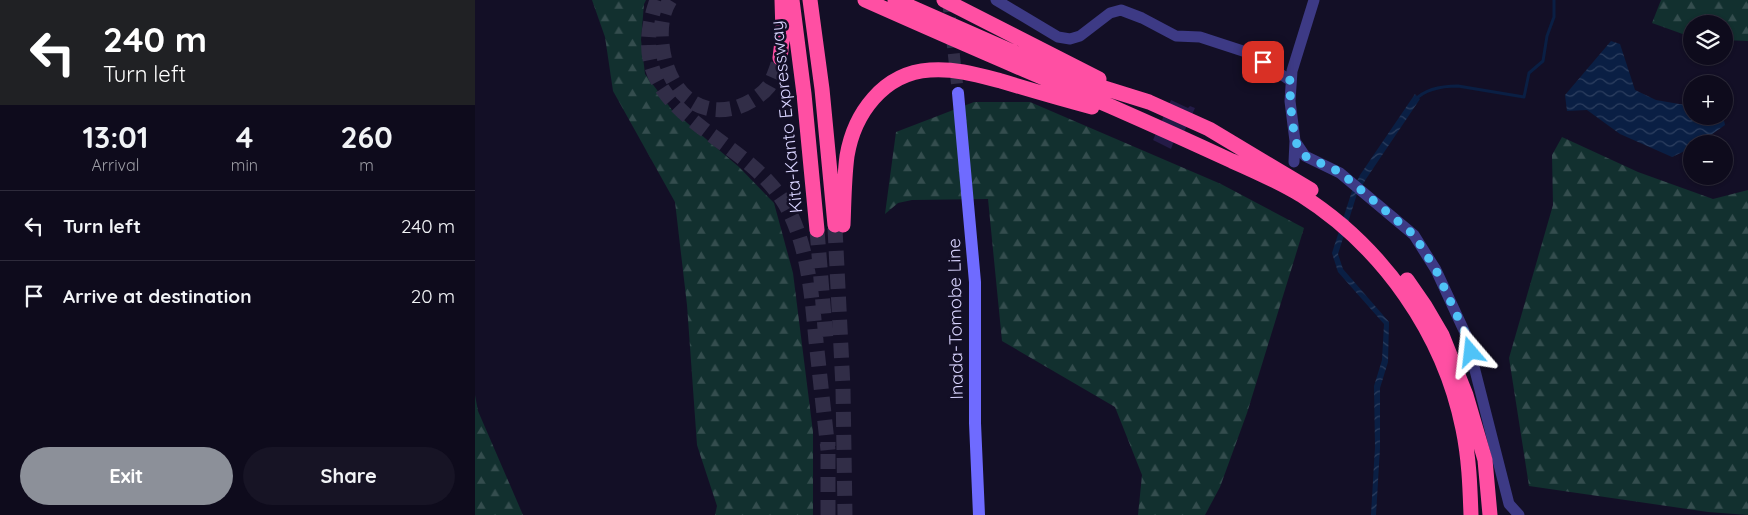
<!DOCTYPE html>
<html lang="en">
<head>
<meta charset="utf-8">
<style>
	body { margin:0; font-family:Quicksand,sans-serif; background:#171425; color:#f1f3f6; height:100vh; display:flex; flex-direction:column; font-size:19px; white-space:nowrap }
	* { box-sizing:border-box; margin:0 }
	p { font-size:16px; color:#9b9ba3 }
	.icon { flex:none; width:28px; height:28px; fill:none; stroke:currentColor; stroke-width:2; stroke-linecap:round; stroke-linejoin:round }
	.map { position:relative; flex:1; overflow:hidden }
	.drawer { display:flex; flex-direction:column; background:#0e0b1c; width:475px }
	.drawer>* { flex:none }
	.top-card { background:#202124; color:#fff; overflow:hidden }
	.tools { position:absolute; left:1208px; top:15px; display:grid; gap:10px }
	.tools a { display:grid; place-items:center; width:50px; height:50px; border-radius:50%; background:#0e0b1c; box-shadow:0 1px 4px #0004,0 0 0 1px #2e2b3b; font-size:25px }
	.pin { position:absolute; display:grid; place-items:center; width:42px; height:42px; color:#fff; margin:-21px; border-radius:10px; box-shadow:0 2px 8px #0006 }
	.me { position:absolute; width:55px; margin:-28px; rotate:343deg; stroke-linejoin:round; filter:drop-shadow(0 0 4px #0008) }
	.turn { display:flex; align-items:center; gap:18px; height:105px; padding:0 20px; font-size:22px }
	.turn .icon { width:65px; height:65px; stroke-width:2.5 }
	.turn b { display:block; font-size:35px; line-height:42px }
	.eta { display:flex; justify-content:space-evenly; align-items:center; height:85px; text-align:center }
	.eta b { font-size:30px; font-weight:700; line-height:35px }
	.button { display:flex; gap:10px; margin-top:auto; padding:10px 20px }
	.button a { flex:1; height:58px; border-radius:30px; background:#8c9099; color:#fff; font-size:20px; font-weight:700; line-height:58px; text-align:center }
	.button a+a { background:#171425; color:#f1f3f6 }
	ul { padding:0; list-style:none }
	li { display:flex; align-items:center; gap:15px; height:70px; padding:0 20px; border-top:1px solid #2e2b3b }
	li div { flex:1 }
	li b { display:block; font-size:19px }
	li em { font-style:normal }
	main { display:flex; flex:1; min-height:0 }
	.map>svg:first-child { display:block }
</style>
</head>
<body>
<main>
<section class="drawer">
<div class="top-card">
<div class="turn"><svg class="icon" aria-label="left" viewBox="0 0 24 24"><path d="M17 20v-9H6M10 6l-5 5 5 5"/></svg><div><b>240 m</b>Turn left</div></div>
</div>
<div class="eta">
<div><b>13:01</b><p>Arrival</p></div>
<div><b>4</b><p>min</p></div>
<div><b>260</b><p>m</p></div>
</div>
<ul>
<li><svg class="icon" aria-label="left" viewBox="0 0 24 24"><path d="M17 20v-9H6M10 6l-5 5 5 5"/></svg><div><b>Turn left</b></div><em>240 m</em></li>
<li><svg class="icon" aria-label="arrive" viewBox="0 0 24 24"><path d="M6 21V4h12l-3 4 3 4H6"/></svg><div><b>Arrive at destination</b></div><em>20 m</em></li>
</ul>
<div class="button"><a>Exit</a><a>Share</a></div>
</section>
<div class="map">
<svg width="1273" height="515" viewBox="0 0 1273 515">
	<defs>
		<pattern id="forest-firs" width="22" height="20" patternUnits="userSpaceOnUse" patternTransform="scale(1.25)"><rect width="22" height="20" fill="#12302f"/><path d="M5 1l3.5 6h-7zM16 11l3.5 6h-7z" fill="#344d4e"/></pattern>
		<pattern id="water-waves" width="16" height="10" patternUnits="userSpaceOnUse" patternTransform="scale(1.25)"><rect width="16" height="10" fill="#0a1f44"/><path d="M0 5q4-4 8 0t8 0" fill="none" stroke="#2d3f60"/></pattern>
	</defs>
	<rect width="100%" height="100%" fill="#130f26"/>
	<path fill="url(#forest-firs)" d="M117,0H171L169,4L166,40L170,74L197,110L264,167L299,203L318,273L338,432V515H240L242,506L222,445L212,305L200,202L138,91L130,37Z
		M1186,0H1273V41L1249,40V24H1216V37L1177,23Z
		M499,102H555L746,184L829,228L772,413L745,487L730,515H663L667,475L640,407L527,341L513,199L437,200L423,203L410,214L421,132Z
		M1087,137L1163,172L1238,199L1273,190V515L1233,512L1054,486L1034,358L1078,205L1077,155Z
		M0,395L3,411L48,515H0Z"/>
	<path fill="url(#water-waves)" d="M1136,41L1145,44L1160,90L1181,100L1216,106V116H1248L1250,125L1223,144H1216V148L1197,157L1145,134L1112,110L1092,111L1090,95Z
		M940,94L945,99L891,179L882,194L863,254L868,269L914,322L913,362L905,388V448L901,515H896L900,447L899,386L907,360L909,324L863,272L857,253L877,191L885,175Z"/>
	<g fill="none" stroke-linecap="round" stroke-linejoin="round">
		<path stroke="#0a1f44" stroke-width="3" d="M940,100C951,88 968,86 983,86L1049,97L1054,73L1068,61L1072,36L1079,17V0"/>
	</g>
	<path fill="#241b47" d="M696,100L713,108L715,106L720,108L704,143L699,141L696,149L678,140Z"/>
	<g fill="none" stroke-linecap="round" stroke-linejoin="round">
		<path stroke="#312d47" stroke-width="12" stroke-dasharray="12 6" stroke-linecap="butt" d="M473,0L483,93"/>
		<path stroke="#312d47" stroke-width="15" stroke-dasharray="15 8" stroke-linecap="butt" d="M182,0C140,116 265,128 310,204C333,243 337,297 341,341C345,377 349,414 353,450
			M195,0C187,13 185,29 187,44C191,85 218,120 263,107C274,103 286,96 294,86C299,77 302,67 305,58
			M360,228L368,388L370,515
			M342,230L351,341
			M353,515V442"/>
		<path stroke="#3d3a85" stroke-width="11" d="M521,0L583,37L595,39L605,36L635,13L646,10L667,18L701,36L725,37L774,53L816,81
			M820,141L830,156L865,173L939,235L961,270L991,335L1034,504L1044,515
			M819,162L820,141L815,101L817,71L839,0"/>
		<path stroke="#6f6bff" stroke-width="12" d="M483,93L500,282V423L504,515"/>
		<path stroke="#ff4fa3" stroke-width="15" d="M317,0L329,94L342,230
			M335,0L347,89L360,225
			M390,0C471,36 553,72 635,106C676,124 716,142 757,161C780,171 804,182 826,195C908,247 969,334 988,429C994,458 995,486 996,515
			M420,0L597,78L674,102L734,129L836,190
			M469,0L624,79
			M305,58L308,33L307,0
			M368,225C369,202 369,179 372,156C379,114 408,73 455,70C479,68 503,75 526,81C556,90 587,99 617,107
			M932,280L950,306L967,335L991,395L1010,460L1015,515"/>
	</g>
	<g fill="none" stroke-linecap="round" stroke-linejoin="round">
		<path stroke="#4fc3f7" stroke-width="9" stroke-dasharray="0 16.2" d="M788,62L816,81L815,101L820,141L830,156L865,172L939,235L961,270L991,335L996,352"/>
	</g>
	<g text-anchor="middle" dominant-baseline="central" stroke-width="5" stroke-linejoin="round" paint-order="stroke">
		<g font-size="18" fill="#d9d4ff" stroke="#130f26">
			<text transform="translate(311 117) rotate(-96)">Kita-Kanto Expressway</text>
			<text transform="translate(480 319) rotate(-91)">Inada-Tomobe Line</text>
		</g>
	</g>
</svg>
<div class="tools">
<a><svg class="icon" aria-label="layers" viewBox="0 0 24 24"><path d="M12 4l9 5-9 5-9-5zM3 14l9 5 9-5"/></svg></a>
<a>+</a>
<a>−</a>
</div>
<div class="pin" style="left:788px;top:62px;background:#d93025"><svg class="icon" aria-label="arrive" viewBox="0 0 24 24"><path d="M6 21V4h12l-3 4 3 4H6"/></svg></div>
<svg class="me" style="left:996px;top:352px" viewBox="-20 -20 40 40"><path d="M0-17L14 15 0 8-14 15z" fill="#4fc3f7" stroke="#fff" stroke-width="4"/></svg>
</div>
</main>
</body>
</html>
